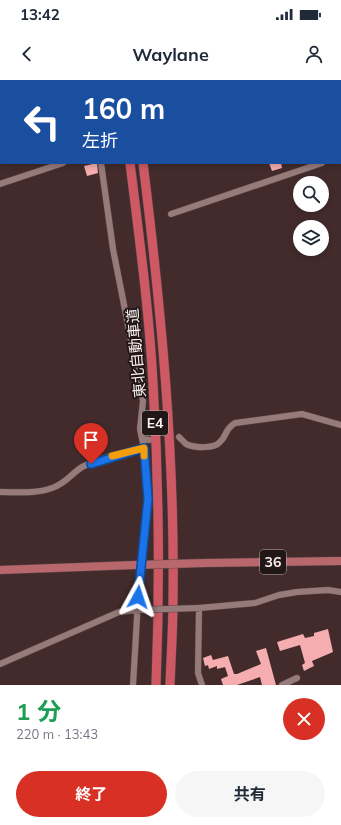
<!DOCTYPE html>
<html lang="ja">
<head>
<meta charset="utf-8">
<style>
	body { margin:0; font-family:Mulish,"Noto Sans JP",sans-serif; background:#f6f6f7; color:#1f2937; height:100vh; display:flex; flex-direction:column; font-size:15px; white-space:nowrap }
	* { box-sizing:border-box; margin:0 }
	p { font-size:13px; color:#747a83 }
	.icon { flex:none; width:22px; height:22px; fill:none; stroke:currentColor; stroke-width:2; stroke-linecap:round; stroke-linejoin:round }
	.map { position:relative; height:605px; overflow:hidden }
	.side { display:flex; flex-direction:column; background:#fff; flex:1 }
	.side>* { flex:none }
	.hud { position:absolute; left:0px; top:0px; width:341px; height:84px; box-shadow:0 2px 6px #0003; background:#1a4fa0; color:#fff; overflow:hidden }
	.tools { position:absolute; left:293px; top:96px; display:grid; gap:8px }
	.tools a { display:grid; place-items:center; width:36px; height:36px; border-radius:50%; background:#fff; box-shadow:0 2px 6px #0003; font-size:20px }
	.pin { position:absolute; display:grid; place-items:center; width:34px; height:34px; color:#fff; margin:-41px -17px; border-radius:50% 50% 50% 0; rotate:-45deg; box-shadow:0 0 4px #0007 }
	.pin .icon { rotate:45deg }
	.me { position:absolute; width:44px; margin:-22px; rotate:5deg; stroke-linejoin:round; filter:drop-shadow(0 0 3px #0008) }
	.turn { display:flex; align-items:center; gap:14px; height:84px; padding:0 16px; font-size:18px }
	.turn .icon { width:52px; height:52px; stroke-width:2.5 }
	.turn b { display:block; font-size:28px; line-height:34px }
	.round { display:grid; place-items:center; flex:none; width:42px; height:42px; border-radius:21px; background:#f6f6f7 }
	.overview { display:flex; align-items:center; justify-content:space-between; height:68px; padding:0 16px }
	h1 { font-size:24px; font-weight:700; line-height:30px; color:#1e9e55 }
	.primary-button { display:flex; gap:8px; margin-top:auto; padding:8px 16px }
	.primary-button a { flex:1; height:46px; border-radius:24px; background:#d93025; color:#fff; font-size:16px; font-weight:700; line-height:46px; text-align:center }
	.primary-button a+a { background:#f6f6f7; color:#1f2937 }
	.status { display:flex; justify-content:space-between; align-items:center; height:28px; padding:0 20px; background:#fff; direction:ltr }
	.status svg { height:11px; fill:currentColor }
	header { display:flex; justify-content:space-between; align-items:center; height:52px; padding:0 16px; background:#fff; font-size:18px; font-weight:700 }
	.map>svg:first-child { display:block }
</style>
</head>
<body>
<div class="status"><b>13:42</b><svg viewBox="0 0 49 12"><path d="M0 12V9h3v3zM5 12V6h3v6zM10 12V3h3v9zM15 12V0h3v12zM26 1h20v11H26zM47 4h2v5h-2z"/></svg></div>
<header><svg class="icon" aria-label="back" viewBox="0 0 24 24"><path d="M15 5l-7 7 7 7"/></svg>Waylane<svg class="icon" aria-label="person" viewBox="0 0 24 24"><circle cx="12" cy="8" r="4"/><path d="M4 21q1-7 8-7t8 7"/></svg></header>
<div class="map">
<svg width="341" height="605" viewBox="0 0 341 605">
	<rect width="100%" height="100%" fill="#432b2c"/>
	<path fill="#f5adaf" d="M97,83L98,93L87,96L84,86Z
		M269,83H281L282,88L272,91Z
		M328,549L333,572L312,581L314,586L304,591L302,585L305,583L300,565L280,571L277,562L303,554L305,558L314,556V553Z
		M266,568L276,605H262L260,597L237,605H223L221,599L228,596L225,587L217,589V586L209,589L208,585L205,586L203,578L211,575L213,580L228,576L234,594H237L261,584L256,571Z"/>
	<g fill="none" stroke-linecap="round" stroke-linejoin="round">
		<defs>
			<path id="minor" d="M91,0V1
				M153,0V1
				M304,1V0
				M340,36H341
				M340,77L341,76
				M101,83L113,169L143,321L140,349L144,368L148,419L139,504L133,605
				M0,104L63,83
				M171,134L322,83
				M179,357C181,359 184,362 186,364C194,368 214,369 220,362C228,354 224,350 235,343L302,334L341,345
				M142,359L150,360
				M0,412C17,412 36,414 52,408C65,404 71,394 82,387C101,377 123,373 144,368
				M0,584L119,532L137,530
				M202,605L198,593L199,528L255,523L279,515L297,512L328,510L341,512
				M282,605L297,598"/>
			<path id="major" d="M205,483L341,481
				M0,490L135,485"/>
			<path id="highway" d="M117,0V1
				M130,0V1
				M130,83C139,156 149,229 153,303C159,403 160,504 156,605
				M143,83C161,228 175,374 173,520C173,549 171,577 170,605"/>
		</defs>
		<use href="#minor" stroke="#5b4849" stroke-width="7"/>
		<use href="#major" stroke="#5b4849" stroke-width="9"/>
		<use href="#highway" stroke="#5b4849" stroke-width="10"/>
		<use href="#minor" stroke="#977b7b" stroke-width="6"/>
		<use href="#major" stroke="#b8676d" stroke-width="8"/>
		<use href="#highway" stroke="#ce5964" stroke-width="9"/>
		<defs>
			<path id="minor-bridge" d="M137,530L199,528"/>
			<path id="major-bridge" d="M135,485L205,483"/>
		</defs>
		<use href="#minor-bridge" stroke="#5b4849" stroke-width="7" stroke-linecap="butt"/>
		<use href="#major-bridge" stroke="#5b4849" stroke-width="9" stroke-linecap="butt"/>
		<use href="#minor-bridge" stroke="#977b7b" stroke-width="6"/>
		<use href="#major-bridge" stroke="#b8676d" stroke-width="8"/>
	</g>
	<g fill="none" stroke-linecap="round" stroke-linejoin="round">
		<defs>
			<path id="route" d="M91,384L144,368L148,419L138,517"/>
		</defs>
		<use href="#route" stroke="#114b97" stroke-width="10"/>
		<use href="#route" stroke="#1a73e8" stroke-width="7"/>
		<path stroke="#f59e0b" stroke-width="7" d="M112,376L144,368V376"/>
	</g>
	<g text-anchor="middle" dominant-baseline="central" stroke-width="4" stroke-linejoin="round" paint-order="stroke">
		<g fill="#221717" stroke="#bbafaf" stroke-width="1">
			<rect x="142" y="331" width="26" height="24" rx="3"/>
			<rect x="260" y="470" width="26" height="24" rx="3"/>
		</g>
		<g font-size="14" font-weight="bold" fill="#fdf0f0">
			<text x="155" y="343">E4</text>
			<text x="273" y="482">36</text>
		</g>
		<g font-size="15" fill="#fdf0f0" stroke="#221717">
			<text transform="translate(136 273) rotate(-95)">東北自動車道</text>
		</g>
	</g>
</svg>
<div class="tools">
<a><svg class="icon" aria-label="search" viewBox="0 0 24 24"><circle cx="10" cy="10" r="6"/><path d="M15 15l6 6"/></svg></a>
<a><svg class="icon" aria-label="layers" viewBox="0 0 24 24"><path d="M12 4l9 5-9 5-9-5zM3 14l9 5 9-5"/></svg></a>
</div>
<div class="pin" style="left:91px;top:384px;background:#d93025"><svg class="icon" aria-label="arrive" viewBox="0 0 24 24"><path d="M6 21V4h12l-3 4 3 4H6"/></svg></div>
<svg class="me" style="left:138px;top:517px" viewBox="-20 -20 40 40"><path d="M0-17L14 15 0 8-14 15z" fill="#1a73e8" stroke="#fff" stroke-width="4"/></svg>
<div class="hud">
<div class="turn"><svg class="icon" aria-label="left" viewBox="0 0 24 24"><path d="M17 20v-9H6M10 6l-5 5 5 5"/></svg><div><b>160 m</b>左折</div></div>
</div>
</div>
<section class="side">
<div class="overview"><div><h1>1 分</h1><p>220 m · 13:43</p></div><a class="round" style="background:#d93025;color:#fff"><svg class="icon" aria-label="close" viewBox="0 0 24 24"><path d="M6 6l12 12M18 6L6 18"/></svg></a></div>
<div class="primary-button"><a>終了</a><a>共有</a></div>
</section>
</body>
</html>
